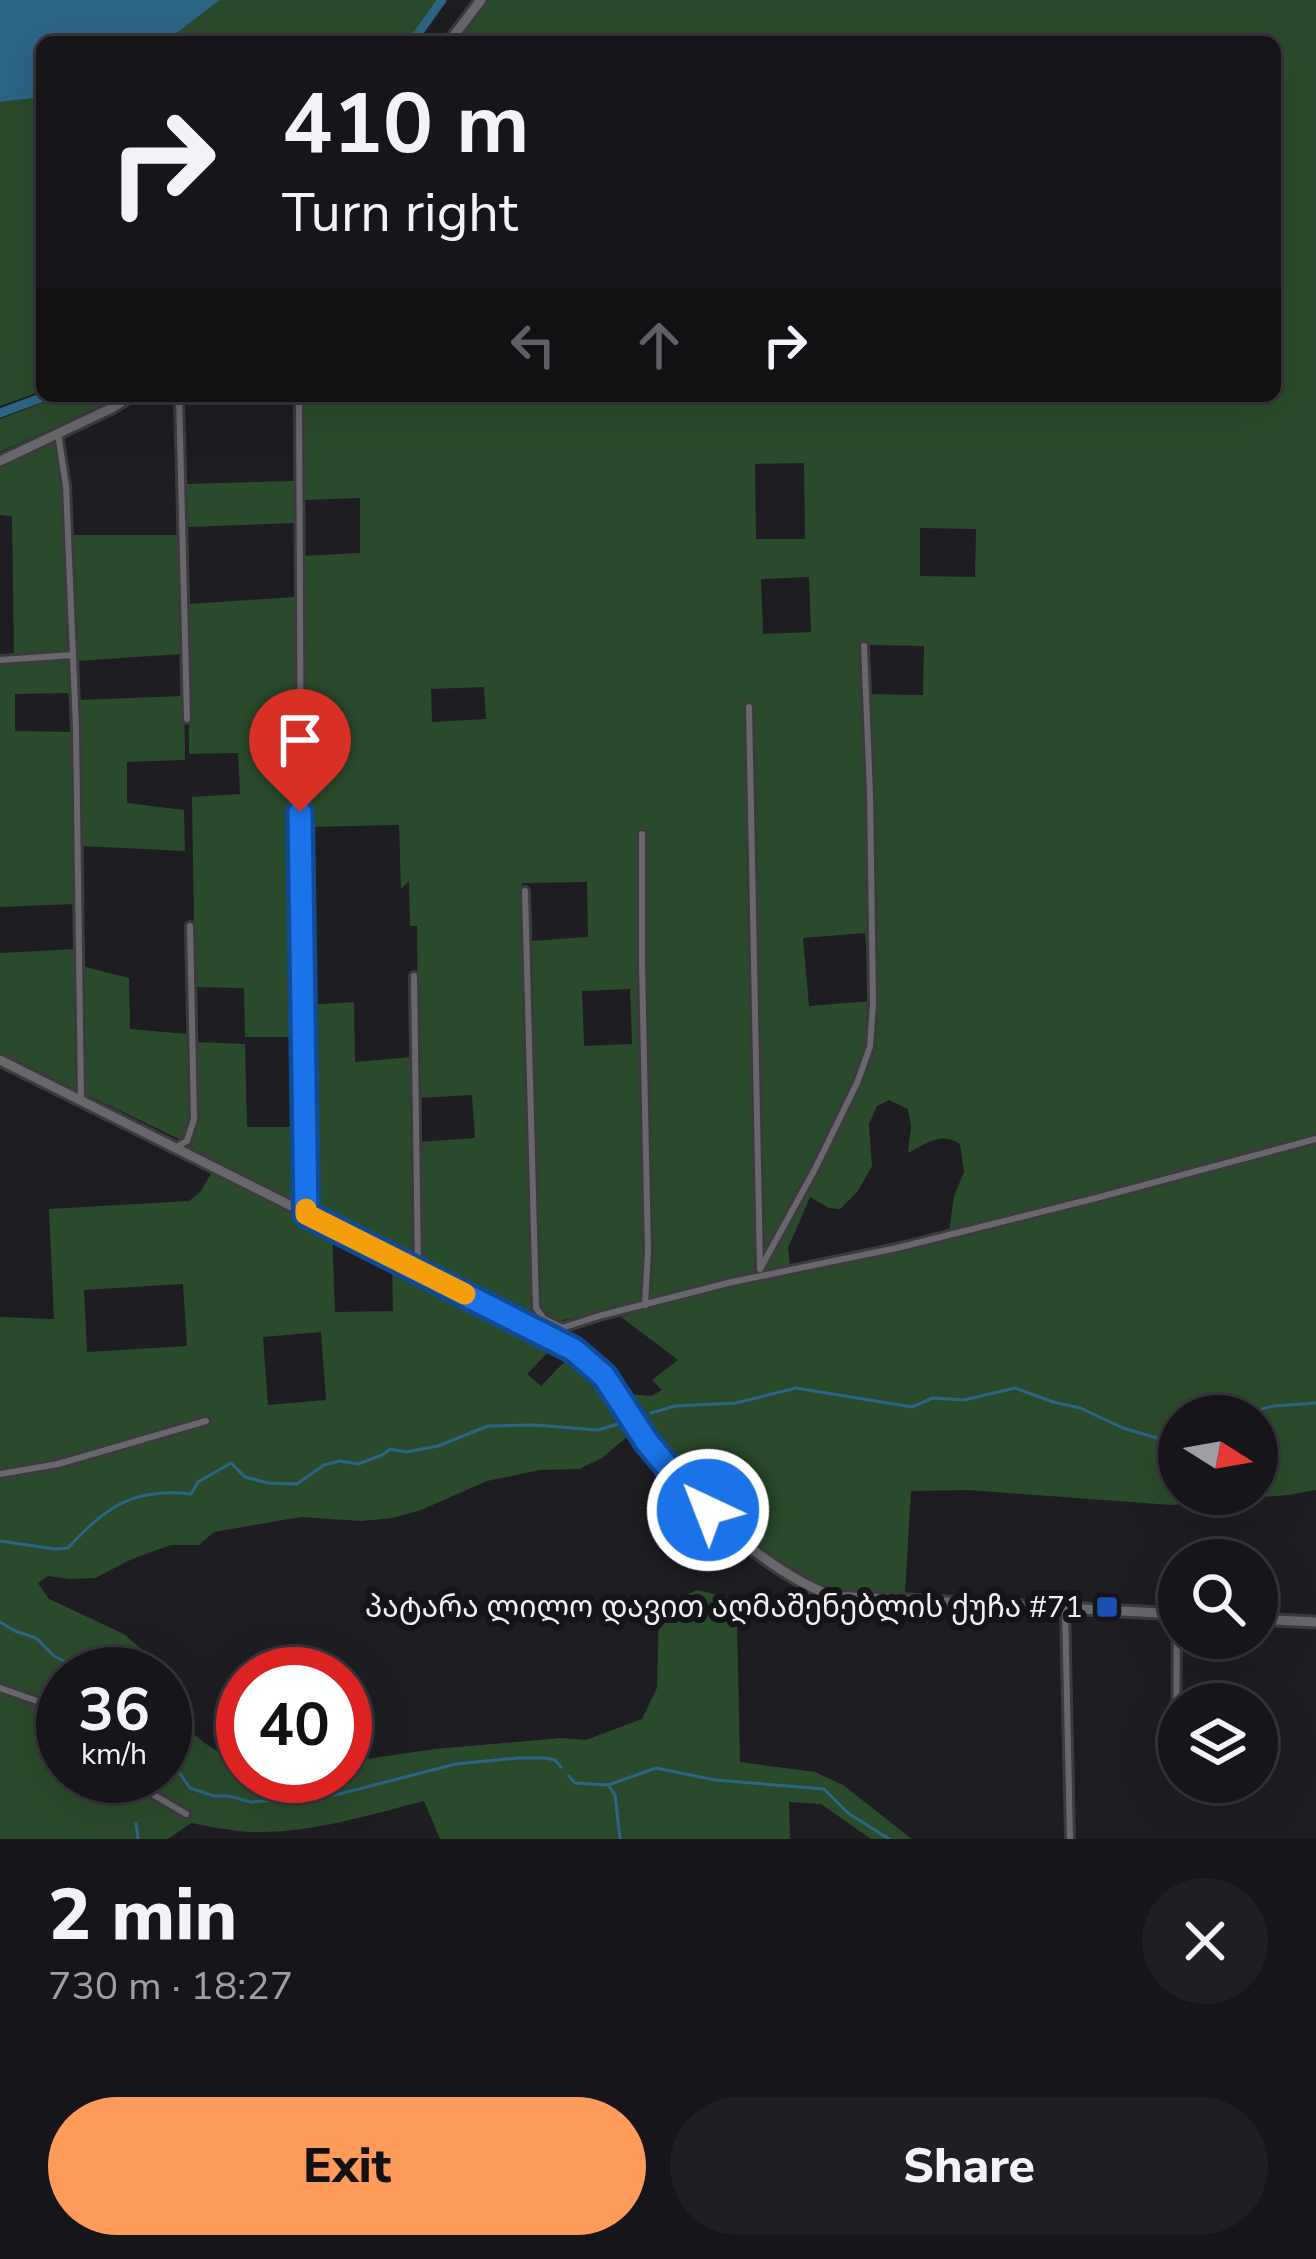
<!DOCTYPE html>
<html lang="en">
<head>
<meta charset="utf-8">
<style>
	body { margin:0; font-family:"Nunito Sans","Noto Sans Georgian",sans-serif; background:#1f1f23; color:#f1f3f6; height:100vh; display:flex; flex-direction:column; font-size:45px; white-space:nowrap }
	* { box-sizing:border-box; margin:0 }
	p { font-size:39px; color:#9e9fa2 }
	.icon { flex:none; width:66px; height:66px; fill:none; stroke:currentColor; stroke-width:2; stroke-linecap:round; stroke-linejoin:round }
	.map { position:relative; height:1839px; overflow:hidden }
	.panel { display:flex; flex-direction:column; background:#16161a; flex:1 }
	.panel>* { flex:none }
	.banner { position:absolute; left:36px; top:36px; width:1245px; height:366px; border-radius:18px; box-shadow:0 12px 48px #0002,0 0 0 3px #353539; background:#16161a; color:#f1f3f6; overflow:hidden }
	.needle { width:78px; rotate:101deg }
	.controls { position:absolute; left:1158px; top:1395px; display:grid; gap:24px }
	.controls a { display:grid; place-items:center; width:120px; height:120px; border-radius:50%; background:#16161a; box-shadow:0 12px 48px #0002,0 0 0 3px #353539; font-size:60px }
	.speed { position:absolute; left:36px; top:1647px; display:flex; gap:24px; font-size:60px; font-weight:700; text-align:center }
	.speed>* { display:grid; place-content:center; width:156px; height:156px; border-radius:50%; background:#16161a; box-shadow:0 12px 48px #0002,0 0 0 3px #353539; line-height:1 }
	.speed small { font-size:30px; font-weight:400 }
	.speed .limit { border:18px solid #d22; background:#fff; color:#111 }
	.pin { position:absolute; display:grid; place-items:center; width:102px; height:102px; color:#fff; margin:-123px -51px; border-radius:50% 50% 50% 0; rotate:-45deg; box-shadow:0 0 12px #0007 }
	.pin .icon { rotate:45deg }
	.me { position:absolute; width:132px; margin:-66px; rotate:317deg; stroke-linejoin:round; filter:drop-shadow(0 0 9px #0008) }
	.turn { display:flex; align-items:center; gap:42px; height:252px; padding:0 48px; font-size:54px }
	.turn .icon { width:156px; height:156px; stroke-width:2.5 }
	.turn b { display:block; font-size:84px; line-height:102px }
	.lanes { display:flex; align-items:center; height:114px; padding:0 48px; background:#0003; justify-content:center; gap:60px; direction:ltr }
	.lanes .off { opacity:.35 }
	.round { display:grid; place-items:center; flex:none; width:126px; height:126px; border-radius:63px; background:#1f1f23 }
	.summary { display:flex; align-items:center; justify-content:space-between; height:204px; padding:0 48px }
	h1 { font-size:72px; font-weight:800; line-height:90px }
	.action { display:flex; gap:24px; margin-top:auto; padding:24px 48px }
	.action a { flex:1; height:138px; border-radius:72px; background:#ff9b5a; color:#111; font-size:48px; font-weight:800; line-height:138px; text-align:center }
	.action a+a { background:#1f1f23; color:#f1f3f6 }
	.map>svg:first-child { display:block }
</style>
</head>
<body>
<div class="map">
<svg width="1316" height="1839" viewBox="0 0 1316 1839">
	<rect width="100%" height="100%" fill="#1e1d22"/>
	<path fill="#2a4b2b" fill-rule="evenodd" d="M220,0H439L408,42H165Z
		M486,0H1316V1136L1098,1196L949,1231L954,1196L964,1172L960,1144C941,1131 926,1144 908,1153L911,1127L908,1109L889,1100L877,1106L869,1124L872,1166L858,1191L840,1209L829,1208L810,1197L788,1248L790,1265L556,1322L539,1308L531,941L588,937L587,882L522,883L532,1308L541,1323L421,1264L419,1142L475,1138L472,1095L419,1098L417,926H410L409,881L401,889L399,825L304,827L302,556L360,553V498L302,500L303,396H1275V42H454ZM804,463L805,539H756L755,464ZM920,528L976,529L975,577L920,576ZM809,577L811,632L763,634L761,579ZM869,645L924,646L923,695L869,694ZM484,687L486,719L432,722L431,689ZM865,933L870,1001L809,1006L803,938ZM630,989L632,1044L584,1046L582,991Z
		M42,97V391L0,406V102Z
		M60,396H123L0,452V419Z
		M55,440L63,488L69,652L14,655L12,516L0,515V466Z
		M294,481V523L188,527L187,484Z
		M72,535H180L181,654L76,661Z
		M295,597L299,1037H245L244,988L195,987L192,797L240,794L238,753L189,754L188,604Z
		M70,659L71,693L15,694V731L73,732L75,904L0,907V663Z
		M184,696L185,760L127,762V803L184,810L185,851L81,846L78,700Z
		M76,949L78,1094L0,1054V953Z
		M82,966L129,978L130,1029L188,1034L191,1116L181,1140L85,1094Z
		M354,1002L355,1062L412,1057L415,1253L410,1257L310,1207L304,1005Z
		M196,1042L245,1044L247,1127H300V1198L295,1200L187,1147L200,1118Z
		M1316,1144V1490L1288,1495L1171,1505L968,1490L911,1491L905,1593C871,1591 836,1593 805,1579C789,1571 774,1558 760,1546C707,1503 661,1454 628,1394L651,1396L662,1390L652,1380L678,1360L621,1317L671,1299L1122,1197ZM1179,1416H1257V1494H1179Z
		M212,1172L332,1231L335,1312L393,1311L392,1260L556,1344L527,1374L541,1386L572,1354L615,1403L634,1431L602,1458L579,1469L540,1470L487,1481L421,1510L392,1518L361,1521L301,1517L214,1532L199,1545H171L132,1559L95,1578L69,1579L48,1576L38,1583L49,1599L124,1634L146,1653L158,1674H63V1776H165V1689C179,1728 206,1748 243,1764V1776H345V1762L435,1749L561,1738L586,1740L642,1719L657,1688L659,1608L697,1590L750,1602L737,1624L740,1762L815,1772L843,1785L912,1839H871L821,1804L789,1802L790,1839H440L424,1801C365,1816 300,1837 238,1831C222,1829 207,1826 191,1823L168,1839H0V1317L54,1319L49,1209L189,1201L200,1192ZM183,1284L187,1346L87,1352L84,1290ZM321,1332L326,1400L268,1405L263,1337Z"/>
	<path fill="#2d6585" d="M0,0H220L165,42H42V97L0,102Z"/>
	<g fill="none" stroke-linecap="round" stroke-linejoin="round">
		<path stroke="#2d6585" stroke-width="3" d="M651,1413L675,1406L736,1403L796,1388L912,1407L933,1398L964,1400L1015,1388L1053,1402L1080,1408L1123,1428L1160,1439L1179,1437
			M1237,1416L1273,1406L1316,1403
			M0,1541L55,1549L68,1548C105,1507 134,1487 191,1494L198,1482L231,1463L245,1477L268,1483L297,1484L324,1465L340,1461L358,1464L382,1455L390,1449L406,1452L438,1446L488,1426L535,1425L598,1430L621,1423
			M0,1622L15,1631L36,1638L54,1656L89,1674
			M165,1761L179,1772L190,1788L214,1796H229L251,1802L274,1800L296,1793L318,1797L339,1794L456,1764L519,1758H546L555,1760L561,1767
			M569,1776L575,1783L608,1785L615,1795L620,1839
			M608,1785L656,1768L715,1780L824,1789L848,1813L889,1839
			M136,1823L138,1839"/>
		<path stroke="#2d6585" stroke-width="9" d="M412,42L442,0
			M0,413L46,396"/>
		<defs>
			<path id="minor" d="M179,396L187,719
				M299,396L302,1014L306,1214
				M58,434L66,486L76,729L81,1101
				M0,660L73,655
				M749,707L760,1268
				M642,834V964L648,1251L645,1305
				M525,891L536,1308L544,1319L563,1328
				M414,976L418,1270
				M178,1146L187,1141L194,1119L190,926
				M760,1269L815,1169L857,1083L870,1047L873,1003L870,793L864,646
				M546,1333L599,1316L732,1282L897,1248L1096,1198L1316,1139
				M0,1474L58,1464L206,1421
				M1065,1608L1070,1839
				M0,1688L40,1702L63,1714
				M1176,1766L1177,1614
				M122,1776L186,1814"/>
			<path id="tertiary" d="M0,1060L555,1338C603,1369 616,1397 647,1442C688,1500 766,1571 832,1596L1179,1614
				M1257,1619L1316,1622"/>
			<path id="secondary" d="M449,42L481,0
				M0,461L112,408L131,396"/>
		</defs>
		<use href="#minor" stroke="#3b3b3e" stroke-width="12"/>
		<use href="#tertiary" stroke="#3b3b3e" stroke-width="15"/>
		<use href="#secondary" stroke="#3b3b3e" stroke-width="15"/>
		<use href="#minor" stroke="#67676c" stroke-width="6"/>
		<use href="#tertiary" stroke="#67676c" stroke-width="9"/>
		<use href="#secondary" stroke="#67676c" stroke-width="9"/>
	</g>
	<g fill="none" stroke-linecap="round" stroke-linejoin="round">
		<defs>
			<path id="route" d="M300,812L306,1214L574,1350L604,1376L647,1442L676,1477L708,1510"/>
		</defs>
		<use href="#route" stroke="#114b97" stroke-width="30"/>
		<use href="#route" stroke="#1a73e8" stroke-width="21"/>
		<path stroke="#f59e0b" stroke-width="21" d="M306,1209V1214L465,1294"/>
	</g>
	<rect fill="#1a4fb4" stroke="#151418" stroke-width="4.5" x="1095" y="1595" width="24" height="24" rx="6"/>
	<g text-anchor="middle" dominant-baseline="central" stroke-width="12" stroke-linejoin="round" paint-order="stroke">
		<g font-size="30" fill="#f0f0f3" stroke="#151418" text-anchor="end">
			<text x="1083" y="1607">პატარა ლილო დავით აღმაშენებლის ქუჩა #71</text>
		</g>
	</g>
</svg>
<div class="controls">
<a><svg class="needle" viewBox="-14 -14 28 28"><path d="M0-13l5 13h-10z" fill="#e53935"/><path d="M0 13l5-13h-10z" fill="#9e9fa2"/></svg></a>
<a><svg class="icon" aria-label="search" viewBox="0 0 24 24"><circle cx="10" cy="10" r="6"/><path d="M15 15l6 6"/></svg></a>
<a><svg class="icon" aria-label="layers" viewBox="0 0 24 24"><path d="M12 4l9 5-9 5-9-5zM3 14l9 5 9-5"/></svg></a>
</div>
<div class="speed"><div>36<small>km/h</small></div><div class="limit">40</div></div>
<div class="pin" style="left:300px;top:812px;background:#d93025"><svg class="icon" aria-label="arrive" viewBox="0 0 24 24"><path d="M6 21V4h12l-3 4 3 4H6"/></svg></div>
<svg class="me" style="left:708px;top:1510px" viewBox="-20 -20 40 40"><circle r="17" fill="#1a73e8" stroke="#fff" stroke-width="3"/><path d="M0-11L8 9 0 5-8 9z" fill="#fff"/></svg>
<div class="banner">
<div class="turn"><svg class="icon" aria-label="right" viewBox="0 0 24 24"><path d="M7 20v-9h11M14 6l5 5-5 5"/></svg><div><b>410 m</b>Turn right</div></div>
<div class="lanes"><svg class="icon off" aria-label="left" viewBox="0 0 24 24"><path d="M17 20v-9H6M10 6l-5 5 5 5"/></svg><svg class="icon off" aria-label="ahead" viewBox="0 0 24 24"><path d="M12 20V5M6 11l6-6 6 6"/></svg><svg class="icon" aria-label="right" viewBox="0 0 24 24"><path d="M7 20v-9h11M14 6l5 5-5 5"/></svg></div>
</div>
</div>
<section class="panel">
<div class="summary"><div><h1>2 min</h1><p>730 m · 18:27</p></div><a class="round"><svg class="icon" aria-label="close" viewBox="0 0 24 24"><path d="M6 6l12 12M18 6L6 18"/></svg></a></div>
<div class="action"><a>Exit</a><a>Share</a></div>
</section>
</body>
</html>
